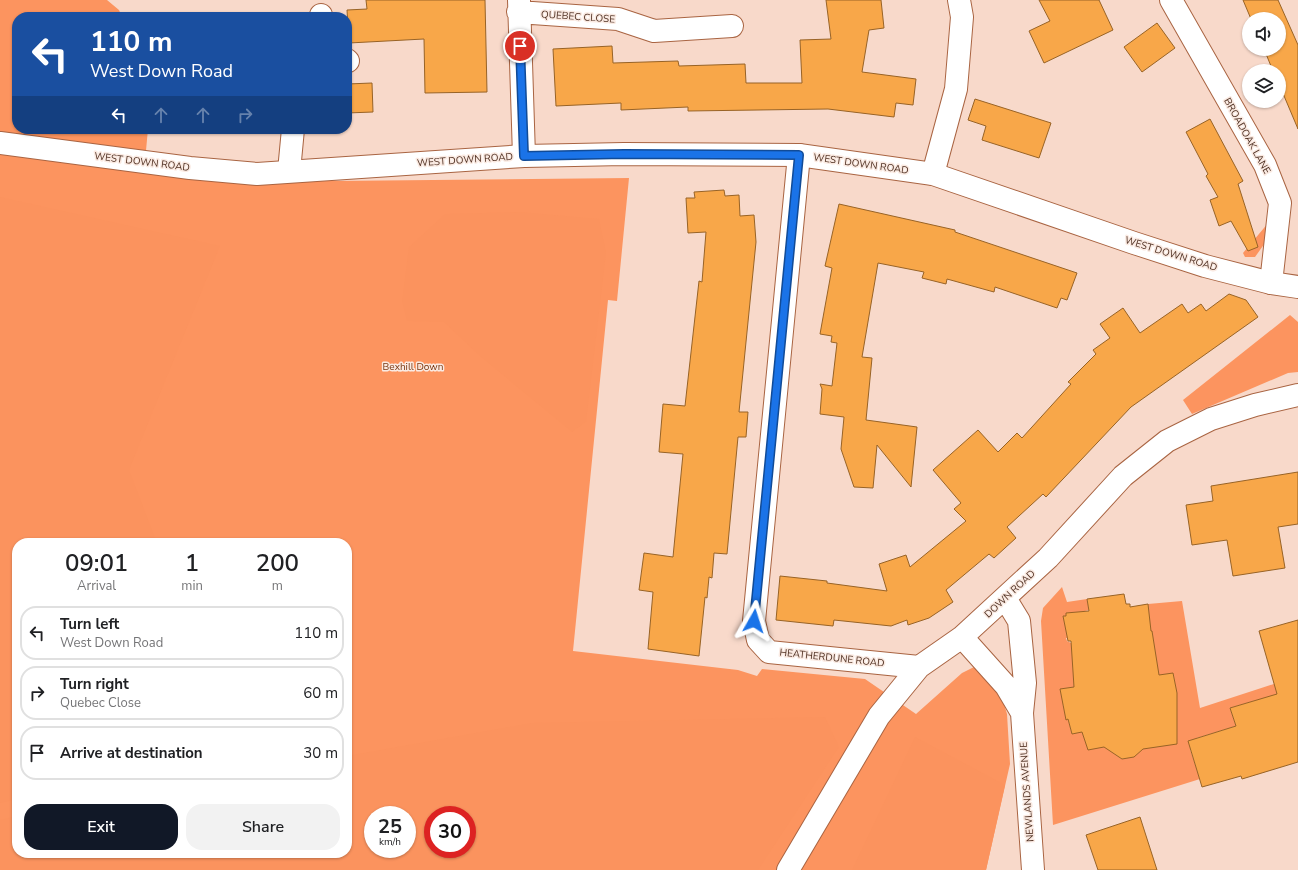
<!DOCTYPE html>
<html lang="en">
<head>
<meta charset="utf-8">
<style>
	body { margin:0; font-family:"Nunito Sans",sans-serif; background:#f2f2f2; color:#202124; height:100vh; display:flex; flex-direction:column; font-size:15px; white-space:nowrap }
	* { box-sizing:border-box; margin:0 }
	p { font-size:13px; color:#757577 }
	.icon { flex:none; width:22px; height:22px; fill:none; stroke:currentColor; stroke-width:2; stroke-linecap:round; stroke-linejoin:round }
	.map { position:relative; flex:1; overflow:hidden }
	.sheet { position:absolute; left:12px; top:538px; width:340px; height:320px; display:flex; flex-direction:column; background:#fff; border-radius:16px; box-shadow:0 1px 3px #0004 }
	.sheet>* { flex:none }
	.guide { position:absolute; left:12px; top:12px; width:340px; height:122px; border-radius:16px; box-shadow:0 1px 3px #0004; background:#1a4fa0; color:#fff; overflow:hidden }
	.buttons { position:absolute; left:1242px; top:12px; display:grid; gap:8px }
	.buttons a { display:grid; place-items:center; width:44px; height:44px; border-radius:50%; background:#fff; box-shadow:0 1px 3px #0004; font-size:20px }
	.speed { position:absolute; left:364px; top:806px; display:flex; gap:8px; font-size:20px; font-weight:700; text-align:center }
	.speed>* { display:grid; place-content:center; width:52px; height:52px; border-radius:50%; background:#fff; box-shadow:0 1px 3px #0004; line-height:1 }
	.speed small { font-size:10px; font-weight:400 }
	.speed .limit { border:6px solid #d22; background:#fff; color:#111 }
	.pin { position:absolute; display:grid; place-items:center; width:34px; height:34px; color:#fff; margin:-17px; border:2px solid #fff; border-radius:50%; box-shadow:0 1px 4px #0007 }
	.me { position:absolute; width:44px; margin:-22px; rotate:6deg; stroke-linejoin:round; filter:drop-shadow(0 0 3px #0008) }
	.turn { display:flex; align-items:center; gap:14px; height:84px; padding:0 12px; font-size:18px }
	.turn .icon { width:52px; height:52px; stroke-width:2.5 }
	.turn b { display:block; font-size:28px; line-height:34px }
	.lanes { display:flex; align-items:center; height:38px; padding:0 12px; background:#0003; justify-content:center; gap:20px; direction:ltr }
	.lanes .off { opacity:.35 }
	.eta { display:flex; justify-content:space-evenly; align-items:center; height:68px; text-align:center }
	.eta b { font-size:24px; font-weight:600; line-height:28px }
	.action { display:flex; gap:8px; margin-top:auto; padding:8px 12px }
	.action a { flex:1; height:46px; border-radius:16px; background:#111827; color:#fff; font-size:16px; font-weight:600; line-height:46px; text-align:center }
	.action a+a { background:#f2f2f2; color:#202124 }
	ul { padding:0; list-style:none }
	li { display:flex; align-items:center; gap:12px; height:54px; margin:0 8px 6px; padding:0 4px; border:2px solid #e0e0e0; border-radius:16px }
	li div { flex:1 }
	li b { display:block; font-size:15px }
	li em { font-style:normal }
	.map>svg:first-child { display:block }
</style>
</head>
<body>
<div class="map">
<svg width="1298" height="870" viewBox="0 0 1298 870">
	<rect width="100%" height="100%" fill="#f8d9ca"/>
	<path fill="#fc945f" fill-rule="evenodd" d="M0,0H107L119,10L122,17H17V129H148L144,172L231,182L629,178L617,301L608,300L573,651L738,670L757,676L762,669L865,679L916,714L962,673L976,666L1001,694L1007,714L1010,764L986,870H0ZM17,543H347V853H17ZM373,815H407V849H373ZM433,815H467V849H433Z
		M1269,222L1270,236L1255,257H1245L1243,253Z
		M1290,315L1298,322V372L1288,373L1192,414L1183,400Z
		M1062,587L1067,602L1087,599L1089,610L1085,611L1069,638H1066L1067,641L1073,644L1079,686L1063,703V706H1066V719H1068L1072,734L1085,730L1108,745L1112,752L1122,759C1134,757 1140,754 1144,743L1177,742L1175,726L1177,701L1173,674L1154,676L1152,631H1148V604L1182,601L1200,708L1298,676V709L1254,701L1230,708L1236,726L1197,738L1200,746L1190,749L1200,779L1053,825L1041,621L1043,608Z"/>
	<path fill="#fb935e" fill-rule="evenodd" d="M0,197L220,246L129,470L157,543H17V799L0,803Z
		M520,212L599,219L606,253L586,422L572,432L480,356L444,322L407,321L402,301L409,247L445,214Z
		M825,717L839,747L758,870H0V820L17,816V853H347V756L531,723ZM373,815H407V849H373ZM433,815H467V849H433Z
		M915,737L1005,785L986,870H852Z"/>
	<path fill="#f8a749" stroke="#986326" d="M366,0H485L487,92L425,93L424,39L349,43L347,10L367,9Z
		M826,0H881L884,28L869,30L862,72L916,79L913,105L896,103L894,117L828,109L688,111V107L621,110V103L556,106L553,49L612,46L613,63L678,61L679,66L745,64L746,83H802L800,40L831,39Z
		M1039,0H1099L1113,30L1044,63L1029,31L1050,21Z
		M1243,0H1278L1298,45V129L1279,84V71H1273L1264,49H1279V19H1251Z
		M1157,23L1175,48L1142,72L1124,47Z
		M372,83L373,112L347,113V84Z
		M975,99L1051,123L1039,158L982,140L986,126L968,120Z
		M1210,119L1243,181L1238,184L1258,247L1248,251L1231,221L1219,226L1210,200L1218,197L1206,176L1208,174L1186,132Z
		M724,190L725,196L739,195L740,216L754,215L756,242L739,412H748L746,437H738L727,554L714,553L712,578L709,577L707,598L705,597L699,656L648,649L653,592L639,590L644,553L673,557L683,454L659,452L663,404L685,406L699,281L702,282L706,232L688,233L686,198H695L694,192Z
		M839,204L955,230V232L1077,273L1067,300L1061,298L1057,308L995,287L994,292L947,279L946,284L922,278L924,272L878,263L862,357L872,358L866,420L917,427L911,487L877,445L873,488L854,487L841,449L844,417L820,414L822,389L820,384L832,386L837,343L831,342L832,336L820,334L832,268L825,266Z
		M1229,294L1246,300L1258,317L1131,407L1046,497L1043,494L1007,527L1016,538L994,558L989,554L946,590L953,602L929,618L908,625L907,620L891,626L834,620L833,626L776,620L780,576L827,581V583L887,591L879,564L906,555L910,567L966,521L954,509L961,503L933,470L978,430L998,452L1017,433L1022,438L1071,384L1068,382L1096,354L1093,350L1110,338L1100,324L1123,308L1140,333L1182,304L1188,313L1201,304L1206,311Z
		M1298,472V524L1278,527L1285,568L1233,576L1227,540L1192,545L1186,505L1213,501L1211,486Z
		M1124,594L1126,604H1130V607L1148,604L1151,631H1152L1159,675L1173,673L1177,693V744L1143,749L1134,757L1122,759L1104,747L1088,750L1082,732L1072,734L1068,719L1066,720L1060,689L1074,687L1071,641H1068L1063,616H1066V613L1089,611L1087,599Z
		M1298,620V762L1242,779L1241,776L1202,787L1188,741L1236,726L1230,708L1277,694L1259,631Z
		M1140,817L1157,870H1098L1086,835Z"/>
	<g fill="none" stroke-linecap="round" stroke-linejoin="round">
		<defs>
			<path id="minor" d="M519,0L524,156
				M1171,0L1265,165L1280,203L1271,283
				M518,12L618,19L654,31L732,26
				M321,17V15
				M347,60L348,61
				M799,155L754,621L758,640L769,652L919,667
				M289,171L293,129
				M933,174L956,89L962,17L959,0
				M1005,598L1019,621L1025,683L1022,713L1033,870
				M962,637L1006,686L1022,713
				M788,870L879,716L919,667L962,637L1048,558L1123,476L1167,441L1211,419L1255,405L1298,395"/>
			<path id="tertiary" d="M0,143L190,168L257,174L524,156L624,154L799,155L933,174L1134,243L1205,266L1271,283L1298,287"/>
		</defs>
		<use href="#minor" stroke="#a96442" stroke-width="24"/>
		<use href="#tertiary" stroke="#a96442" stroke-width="24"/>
		<use href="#minor" stroke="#fff" stroke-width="22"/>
		<use href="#tertiary" stroke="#fff" stroke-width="22"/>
	</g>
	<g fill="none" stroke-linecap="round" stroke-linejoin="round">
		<defs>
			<path id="route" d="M520,46L524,156L624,154L799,155L754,621"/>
		</defs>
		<use href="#route" stroke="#114b97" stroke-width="10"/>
		<use href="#route" stroke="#1a73e8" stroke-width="7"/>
	</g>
	<g text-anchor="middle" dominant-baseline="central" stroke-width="3" stroke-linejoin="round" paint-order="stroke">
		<g font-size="10" fill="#4f3022" stroke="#faeae2">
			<text transform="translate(578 17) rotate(4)">QUEBEC CLOSE</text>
			<text transform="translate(1247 136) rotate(61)">BROADOAK LANE</text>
			<text transform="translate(465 160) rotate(-4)">WEST DOWN ROAD</text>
			<text transform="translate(142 162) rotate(7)">WEST DOWN ROAD</text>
			<text transform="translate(861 164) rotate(8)">WEST DOWN ROAD</text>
			<text transform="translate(1171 254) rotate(17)">WEST DOWN ROAD</text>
			<text transform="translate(1010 594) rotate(-43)">DOWN ROAD</text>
			<text transform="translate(832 658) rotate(6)">HEATHERDUNE ROAD</text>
			<text transform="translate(1027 792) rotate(-94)">NEWLANDS AVENUE</text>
		</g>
		<g font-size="10" fill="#783610" stroke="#faeae2">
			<text x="413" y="367">Bexhill Down</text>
		</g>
	</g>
</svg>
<div class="buttons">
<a><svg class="icon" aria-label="sound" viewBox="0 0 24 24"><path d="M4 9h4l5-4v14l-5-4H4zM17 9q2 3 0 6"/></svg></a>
<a><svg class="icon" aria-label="layers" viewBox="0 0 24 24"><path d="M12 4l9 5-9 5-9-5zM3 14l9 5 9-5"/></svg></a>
</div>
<div class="speed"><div>25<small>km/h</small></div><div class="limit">30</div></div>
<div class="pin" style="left:520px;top:46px;background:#d93025"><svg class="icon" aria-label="arrive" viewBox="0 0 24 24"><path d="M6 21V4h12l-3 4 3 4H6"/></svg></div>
<svg class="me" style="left:754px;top:621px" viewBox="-20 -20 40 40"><path d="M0-17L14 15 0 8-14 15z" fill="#1a73e8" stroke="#fff" stroke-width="4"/></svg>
<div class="guide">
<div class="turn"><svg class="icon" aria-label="left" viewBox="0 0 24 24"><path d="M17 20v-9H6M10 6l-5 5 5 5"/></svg><div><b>110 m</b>West Down Road</div></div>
<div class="lanes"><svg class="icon" aria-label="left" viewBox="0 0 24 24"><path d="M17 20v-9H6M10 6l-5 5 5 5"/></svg><svg class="icon off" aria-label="ahead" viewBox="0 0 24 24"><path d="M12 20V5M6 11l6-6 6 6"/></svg><svg class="icon off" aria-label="ahead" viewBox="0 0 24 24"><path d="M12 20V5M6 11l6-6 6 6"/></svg><svg class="icon off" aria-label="right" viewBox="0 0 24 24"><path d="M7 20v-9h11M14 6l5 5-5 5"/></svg></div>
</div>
<section class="sheet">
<div class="eta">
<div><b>09:01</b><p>Arrival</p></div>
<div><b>1</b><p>min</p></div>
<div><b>200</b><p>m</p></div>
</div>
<ul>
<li><svg class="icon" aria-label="left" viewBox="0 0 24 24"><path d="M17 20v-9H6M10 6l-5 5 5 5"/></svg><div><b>Turn left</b><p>West Down Road</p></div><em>110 m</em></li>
<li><svg class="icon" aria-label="right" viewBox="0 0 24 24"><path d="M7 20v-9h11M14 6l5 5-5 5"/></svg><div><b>Turn right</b><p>Quebec Close</p></div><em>60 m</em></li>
<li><svg class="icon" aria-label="arrive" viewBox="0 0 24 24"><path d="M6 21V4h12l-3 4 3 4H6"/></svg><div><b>Arrive at destination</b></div><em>30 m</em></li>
</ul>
<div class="action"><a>Exit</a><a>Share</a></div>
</section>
</div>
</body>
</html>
